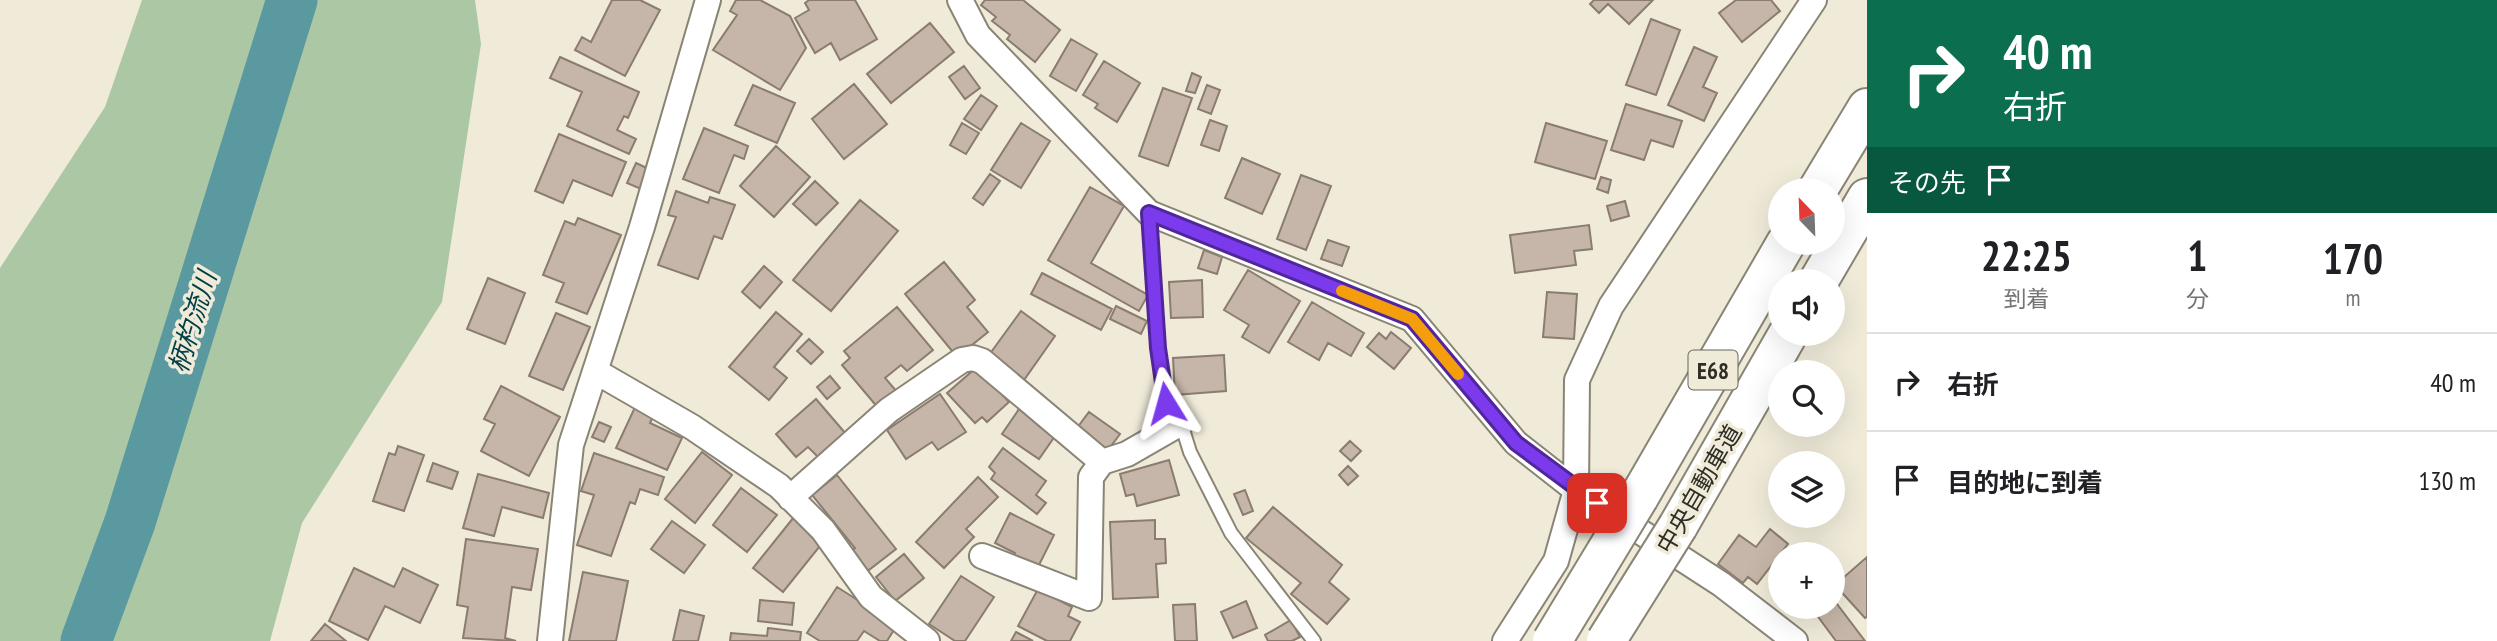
<!DOCTYPE html>
<html lang="ja">
<head>
<meta charset="utf-8">
<style>
	body { margin:0; font-family:"PT Sans Narrow","Noto Sans JP",sans-serif; background:#f6f6f6; color:#202124; height:100vh; display:flex; flex-direction:column; font-size:26px; white-space:nowrap }
	* { box-sizing:border-box; margin:0 }
	p { font-size:23px; color:#757577 }
	.icon { flex:none; width:38px; height:38px; fill:none; stroke:currentColor; stroke-width:2; stroke-linecap:round; stroke-linejoin:round }
	.map { position:relative; flex:1; overflow:hidden }
	.side { display:flex; flex-direction:column; background:#fff; width:630px }
	.side>* { flex:none }
	.banner { background:#0b6e4f; color:#fff; overflow:hidden }
	.needle { width:46px; rotate:337deg }
	.controls { position:absolute; left:1768px; top:178px; display:grid; gap:14px }
	.controls a { display:grid; place-items:center; width:77px; height:77px; border-radius:50%; background:#fff; box-shadow:0 7px 28px #0002; font-size:35px }
	.pin { position:absolute; display:grid; place-items:center; width:60px; height:60px; color:#fff; margin:-30px; border-radius:14px; box-shadow:0 4px 10px #0006 }
	.me { position:absolute; width:77px; margin:-38px; rotate:352deg; stroke-linejoin:round; filter:drop-shadow(0 0 5px #0008) }
	.turn { display:flex; align-items:center; gap:24px; height:147px; padding:0 21px; font-size:32px }
	.turn .icon { width:91px; height:91px; stroke-width:2.5 }
	.turn b { display:block; font-size:49px; line-height:60px }
	.then { display:flex; align-items:center; height:66px; padding:0 21px; background:#0003; gap:14px; font-size:26px }
	.eta { display:flex; justify-content:space-evenly; align-items:center; height:119px; text-align:center }
	.eta b { font-size:42px; font-weight:700; line-height:49px }
	ul { padding:0; list-style:none }
	li { display:flex; align-items:center; gap:21px; height:98px; padding:0 21px; border-top:2px solid #e0e0e0 }
	li div { flex:1 }
	li b { display:block; font-size:26px }
	li em { font-style:normal }
	main { display:flex; flex:1; min-height:0 }
	.map>svg:first-child { display:block }
</style>
</head>
<body>
<main>
<div class="map">
<svg width="1867" height="641" viewBox="0 0 1867 641">
	<rect width="100%" height="100%" fill="#f0ebd9"/>
	<path fill="#acc7a3" d="M142,0H475L481,44L442,302L302,523L270,641H0V268L105,107Z"/>
	<g fill="none" stroke-linecap="round" stroke-linejoin="round">
		<path stroke="#5a99a0" stroke-width="51" d="M86,641L130,522L292,0"/>
	</g>
	<path fill="#c6b6a9" stroke="#8a7c6f" stroke-width="2" d="M612,0H640L660,10L625,76L575,50L582,37L591,42Z
		M736,0H760L790,16L806,48L780,90L713,50L737,15L730,11Z
		M809,0H855L877,39L840,60L831,43L815,53L795,18L809,10L805,3Z
		M985,0H1023L1060,30L1035,62L1007,39L1010,35L992,21L996,17L981,5Z
		M1594,0H1653L1629,24L1608,4L1599,13L1590,4Z
		M1736,0H1771L1780,11L1742,42L1719,13Z
		M1651,19L1680,30L1656,95L1626,85Z
		M930,23L954,52L891,103L867,74Z
		M1071,39L1097,54L1076,91L1050,76Z
		M1694,47L1717,57L1703,87L1717,93L1704,121L1668,105Z
		M560,57L639,92L628,118L624,116L617,130L636,139L629,154L567,126L582,92L550,78Z
		M1104,61L1140,83L1117,122L1095,108L1098,104L1083,95Z
		M964,66L980,88L965,99L949,77Z
		M1192,73L1201,77L1195,93L1186,91Z
		M854,84L887,124L844,159L812,119Z
		M753,85L795,103L777,143L735,125Z
		M1207,85L1220,90L1211,114L1198,109Z
		M1163,88L1192,98L1168,166L1139,156Z
		M981,95L997,106L981,130L964,119Z
		M1626,104L1682,121L1673,147L1651,140L1644,160L1611,150Z
		M1210,120L1227,126L1219,151L1201,145Z
		M962,123L979,133L966,154L950,145Z
		M1021,123L1050,141L1021,188L991,170Z
		M1546,123L1607,141L1595,179L1535,162Z
		M704,128L748,146L744,159L734,155L719,193L683,179Z
		M559,134L626,162L612,196L573,180L563,203L535,191Z
		M776,146L810,177L774,217L740,186Z
		M1242,158L1280,174L1262,214L1225,198Z
		M636,163L649,169L641,189L627,183Z
		M990,174L1000,181L983,205L973,198Z
		M1301,175L1331,186L1306,250L1277,239Z
		M1601,177L1611,180L1608,193L1597,189Z
		M815,181L838,203L816,225L793,204Z
		M1090,187L1124,206L1091,263L1148,295L1139,311L1048,260Z
		M676,191L708,203L710,197L735,205L722,239L714,236L698,279L658,265L676,217L668,215Z
		M860,200L898,231L831,311L793,280Z
		M1625,201L1629,216L1611,221L1607,206Z
		M578,218L621,235L587,314L556,302L564,283L543,275L565,221L575,225Z
		M1589,225L1592,249L1574,251L1576,265L1515,273L1510,235Z
		M1328,240L1349,247L1342,266L1321,259Z
		M1204,250L1222,257L1217,274L1198,268Z
		M944,262L975,300L967,307L988,332L957,357L905,294Z
		M764,266L782,282L760,308L742,292Z
		M1248,270L1300,301L1269,353L1242,337L1249,325L1224,310Z
		M1042,273L1112,309L1101,330L1031,294Z
		M488,278L525,293L505,344L467,329Z
		M1202,280L1203,317L1171,318L1169,282Z
		M1547,292L1577,294L1574,339L1543,337Z
		M1312,302L1364,333L1351,356L1328,343L1319,360L1288,342Z
		M1116,306L1147,321L1141,334L1110,319Z
		M897,307L933,350L907,371L901,365L885,378L898,393L879,409L842,365L850,358L844,351Z
		M1021,311L1055,336L1024,380L989,355Z
		M776,312L802,334L774,367L787,378L769,400L729,367Z
		M556,313L590,327L563,390L529,376Z
		M1391,332L1411,348L1394,369L1367,347L1379,333L1386,339Z
		M809,339L823,352L811,364L797,351Z
		M1224,355L1226,391L1175,395L1173,358Z
		M977,367L1009,402L987,422L982,417L975,423L947,393Z
		M830,376L840,388L827,399L817,387Z
		M501,386L560,417L529,476L481,451L495,424L484,419Z
		M940,394L966,432L938,450L932,442L906,459L887,430Z
		M816,399L846,434L819,458L808,447L796,457L776,434Z
		M636,405L654,414L650,423L682,438L667,470L616,448Z
		M1021,406L1043,421L1039,426L1055,436L1039,459L1002,434Z
		M1089,412L1120,434L1108,450L1077,428Z
		M599,422L611,427L604,442L592,437Z
		M1350,441L1361,451L1351,461L1340,451Z
		M398,446L424,455L404,511L373,501L389,453L395,455Z
		M1003,448L1046,481L1036,495L1046,503L1037,514L991,479L995,473L989,467Z
		M702,452L732,475L695,523L665,499Z
		M594,453L664,477L658,495L640,489L635,504L630,502L611,556L577,545L594,495L581,491Z
		M1169,460L1179,495L1137,506L1134,494L1126,496L1120,474Z
		M433,463L458,472L452,489L427,481Z
		M1348,466L1358,476L1348,485L1339,475Z
		M478,474L549,493L543,518L502,507L494,536L463,528Z
		M837,475L896,549L865,573L849,553L855,548L812,495Z
		M978,477L998,497L966,529L974,537L944,568L916,542Z
		M741,488L777,515L747,552L713,525Z
		M1245,490L1253,511L1243,515L1234,494Z
		M1273,507L1342,565L1329,582L1349,599L1327,624L1291,594L1301,583L1246,538Z
		M1010,513L1054,535L1036,571L1012,559L1015,553L995,543Z
		M794,517L824,541L783,592L753,568Z
		M1155,520V539H1165L1166,563L1156,564L1158,597L1113,599L1110,522Z
		M672,521L705,545L684,573L651,549Z
		M1770,529L1788,544L1757,584L1748,577L1743,583L1718,564L1739,535L1756,547Z
		M466,539L538,549L531,590L512,587L505,638L516,641L463,638L468,607L457,605Z
		M904,554L924,578L895,601L876,577Z
		M1867,557V617L1865,618L1835,585Z
		M354,568L394,587L403,568L438,585L420,623L385,606L368,640L329,621Z
		M583,572L628,581L616,641H569Z
		M961,576L994,597L965,641H955L929,624Z
		M837,587L897,625L887,641H880L864,631L857,641H820L807,633Z
		M1038,589L1072,607L1068,616L1080,622L1070,641H1047L1018,626Z
		M760,600L794,603L792,625L758,621Z
		M1834,600L1865,641H1836L1816,614L1825,607H1832Z
		M1246,601L1257,628L1233,638L1221,612Z
		M1195,604L1197,641H1175L1173,605Z
		M680,610L704,616L698,641H673Z
		M1291,620L1300,637L1292,641H1268L1265,635Z
		M325,624L346,641H311Z
		M768,628L801,632L800,641H730L731,633L767,636Z
		M1016,632L1033,641H1011Z"/>
	<g fill="none" stroke-linecap="round" stroke-linejoin="round">
		<defs>
			<path id="lane" d="M1149,213L1158,348L1166,403L1181,423L1190,452L1231,533L1314,641"/>
			<path id="street" d="M960,0L978,35L1149,213L1412,319L1516,443L1576,490L1721,584L1795,641
				M595,371L692,427L779,486L823,530L871,597L927,641
				M790,498L889,410L962,360L973,358L982,361L1102,462
				M982,556L1089,598L1091,477L1102,462L1127,454L1181,423
				M550,641L571,445L642,227L708,0
				M1505,641L1556,561L1576,490L1577,380L1611,306L1814,0"/>
			<path id="highway" d="M1817,191L1867,108
				M1818,282L1867,198
				M1639,497L1786,243
				M1678,526L1788,334"/>
		</defs>
		<use href="#lane" stroke="#898474" stroke-width="16"/>
		<use href="#street" stroke="#898474" stroke-width="28"/>
		<use href="#highway" stroke="#898474" stroke-width="42"/>
		<use href="#lane" stroke="#fff" stroke-width="12"/>
		<use href="#street" stroke="#fff" stroke-width="24"/>
		<use href="#highway" stroke="#fff" stroke-width="38"/>
		<defs>
			<path id="highway-bridge" d="M1552,641L1639,497
				M1606,641L1678,526"/>
		</defs>
		<use href="#highway-bridge" stroke="#898474" stroke-width="42" stroke-linecap="butt"/>
		<use href="#highway-bridge" stroke="#fff" stroke-width="38"/>
	</g>
	<g fill="none" stroke-linecap="round" stroke-linejoin="round">
		<defs>
			<path id="route" d="M1166,403L1158,348L1149,213L1412,319L1516,443L1597,503"/>
		</defs>
		<use href="#route" stroke="#51269a" stroke-width="18"/>
		<use href="#route" stroke="#7c3aed" stroke-width="12"/>
		<path stroke="#f59e0b" stroke-width="12" d="M1342,291L1412,319L1458,374"/>
	</g>
	<g text-anchor="middle" dominant-baseline="central" stroke-width="7" stroke-linejoin="round" paint-order="stroke">
		<rect fill="#f0ebd9" stroke="#68665c" stroke-width="2" x="1688.5" y="350.5" width="49" height="39" rx="5"/>
		<g font-size="23" font-weight="bold" fill="#2e2d26">
			<text x="1713" y="370">E68</text>
		</g>
		<g font-size="24" fill="#2e2d26" stroke="#f0ebd9">
			<text transform="translate(1699 489) rotate(-60)">中央自動車道</text>
		</g>
		<g font-size="26" font-style="italic" fill="#024047" stroke="#f0ebd9">
			<text transform="translate(192 322) rotate(-73)">柄杓流川</text>
		</g>
	</g>
</svg>
<div class="controls">
<a><svg class="needle" viewBox="-14 -14 28 28"><path d="M0-13l5 13h-10z" fill="#e53935"/><path d="M0 13l5-13h-10z" fill="#757577"/></svg></a>
<a><svg class="icon" aria-label="sound" viewBox="0 0 24 24"><path d="M4 9h4l5-4v14l-5-4H4zM17 9q2 3 0 6"/></svg></a>
<a><svg class="icon" aria-label="search" viewBox="0 0 24 24"><circle cx="10" cy="10" r="6"/><path d="M15 15l6 6"/></svg></a>
<a><svg class="icon" aria-label="layers" viewBox="0 0 24 24"><path d="M12 4l9 5-9 5-9-5zM3 14l9 5 9-5"/></svg></a>
<a>+</a>
</div>
<div class="pin" style="left:1597px;top:503px;background:#d93025"><svg class="icon" aria-label="arrive" viewBox="0 0 24 24"><path d="M6 21V4h12l-3 4 3 4H6"/></svg></div>
<svg class="me" style="left:1166px;top:403px" viewBox="-20 -20 40 40"><path d="M0-17L14 15 0 8-14 15z" fill="#7c3aed" stroke="#fff" stroke-width="4"/></svg>
</div>
<section class="side">
<div class="banner">
<div class="turn"><svg class="icon" aria-label="right" viewBox="0 0 24 24"><path d="M7 20v-9h11M14 6l5 5-5 5"/></svg><div><b>40 m</b>右折</div></div>
<div class="then">その先<svg class="icon" aria-label="arrive" viewBox="0 0 24 24"><path d="M6 21V4h12l-3 4 3 4H6"/></svg></div>
</div>
<div class="eta">
<div><b>22:25</b><p>到着</p></div>
<div><b>1</b><p>分</p></div>
<div><b>170</b><p>m</p></div>
</div>
<ul>
<li><svg class="icon" aria-label="right" viewBox="0 0 24 24"><path d="M7 20v-9h11M14 6l5 5-5 5"/></svg><div><b>右折</b></div><em>40 m</em></li>
<li><svg class="icon" aria-label="arrive" viewBox="0 0 24 24"><path d="M6 21V4h12l-3 4 3 4H6"/></svg><div><b>目的地に到着</b></div><em>130 m</em></li>
</ul>
</section>
</main>
</body>
</html>
